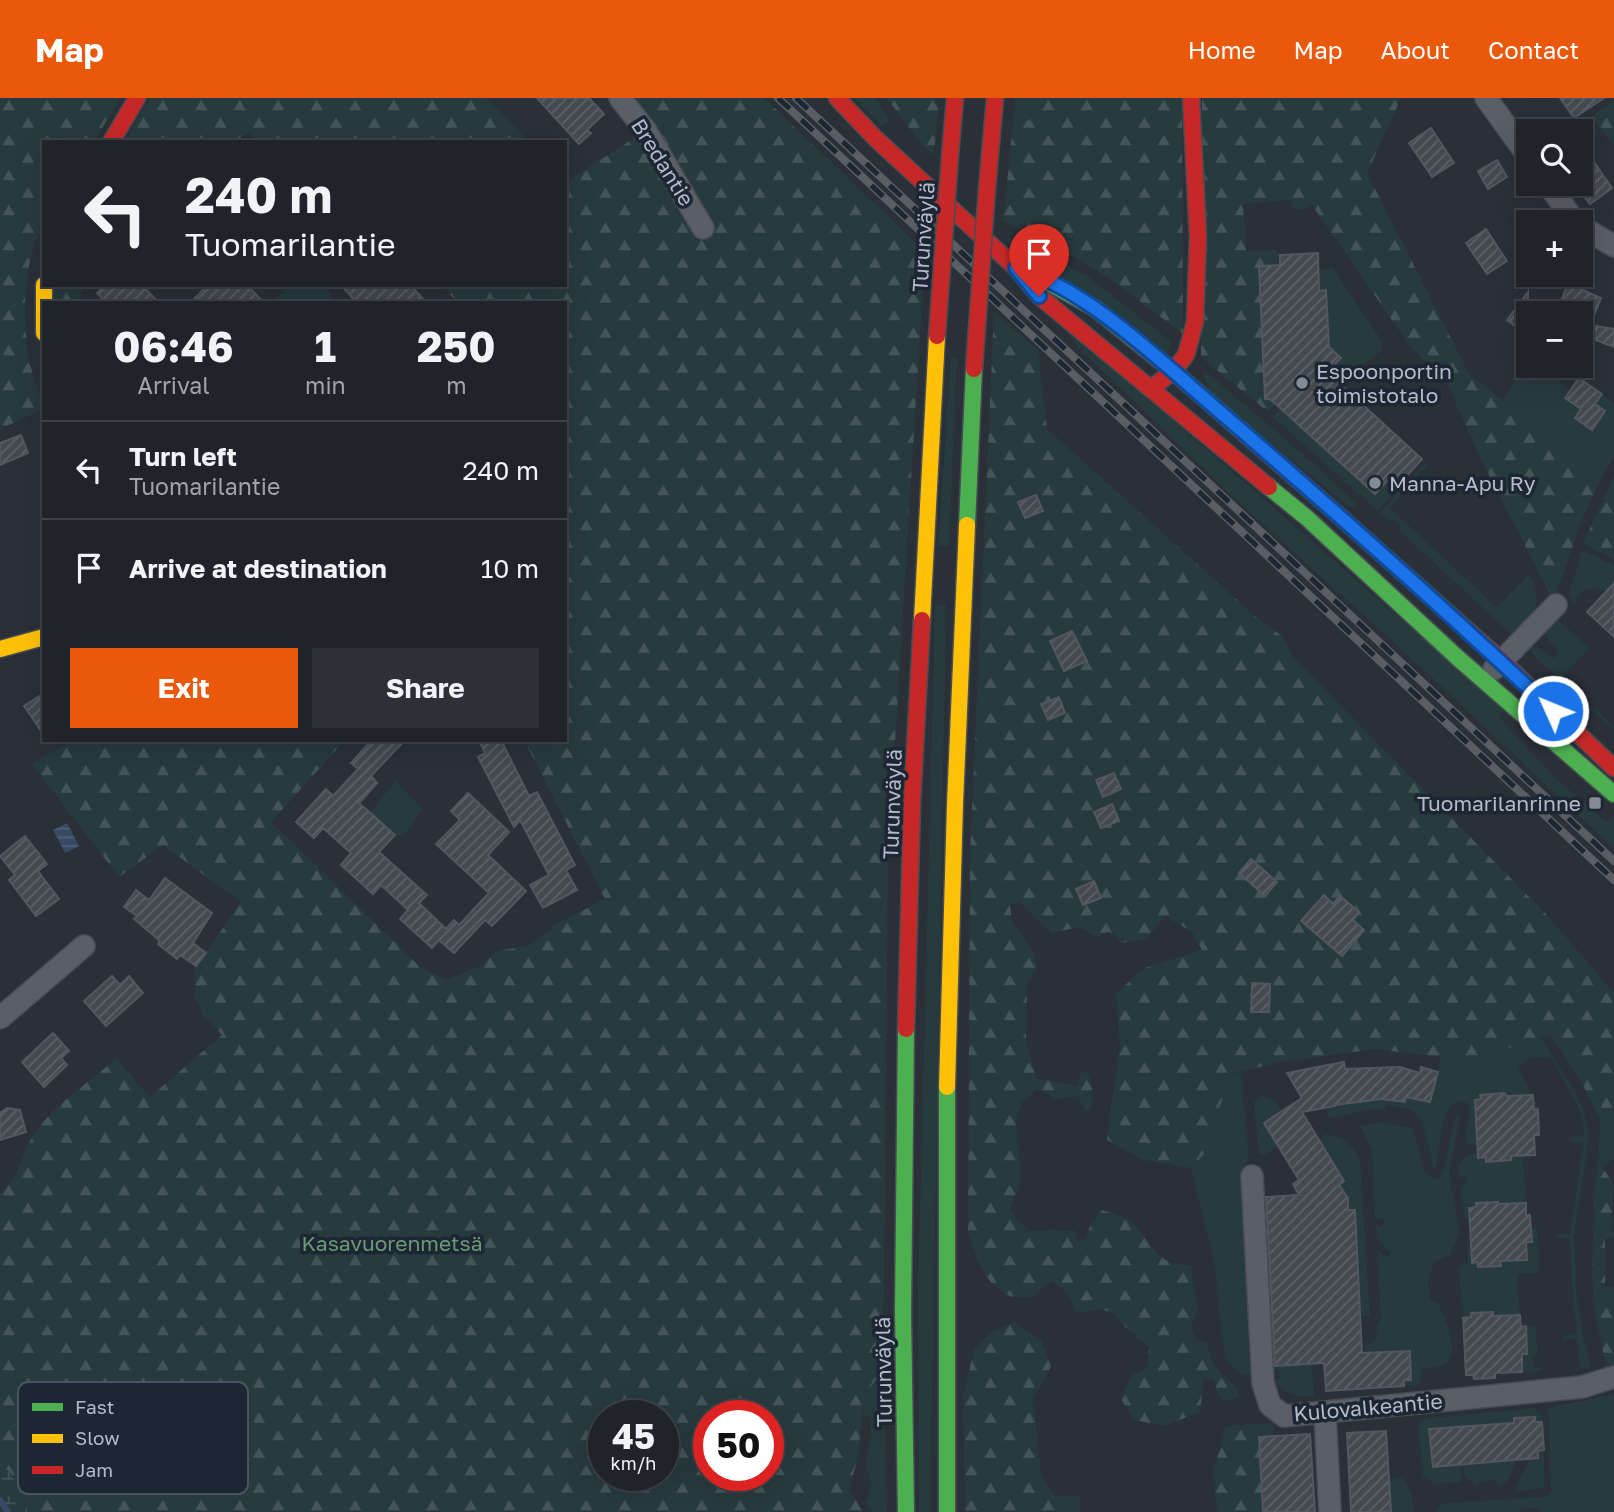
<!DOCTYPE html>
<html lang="en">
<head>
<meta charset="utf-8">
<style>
	body { margin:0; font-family:"Golos Text",sans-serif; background:#2d3036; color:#f1f3f6; height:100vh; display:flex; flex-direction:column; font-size:26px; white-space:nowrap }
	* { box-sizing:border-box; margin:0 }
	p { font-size:23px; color:#a2a4a8 }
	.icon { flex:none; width:38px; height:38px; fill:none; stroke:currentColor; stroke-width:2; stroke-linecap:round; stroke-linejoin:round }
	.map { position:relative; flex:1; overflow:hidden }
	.sheet { position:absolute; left:42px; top:203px; width:525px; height:441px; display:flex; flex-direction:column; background:#20242a; border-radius:0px; box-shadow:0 7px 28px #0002,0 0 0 2px #3d4147 }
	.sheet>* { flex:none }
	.hud { position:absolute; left:42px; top:42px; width:525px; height:147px; border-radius:0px; box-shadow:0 7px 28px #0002,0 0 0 2px #3d4147; background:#20242a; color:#f1f3f6; overflow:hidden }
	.fabs { position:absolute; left:1516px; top:21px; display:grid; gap:14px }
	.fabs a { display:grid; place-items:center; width:77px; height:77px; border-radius:0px; background:#20242a; box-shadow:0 7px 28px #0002,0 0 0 2px #3d4147; font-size:35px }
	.speed { position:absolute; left:588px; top:1302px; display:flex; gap:14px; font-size:35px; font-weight:700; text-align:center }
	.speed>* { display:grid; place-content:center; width:91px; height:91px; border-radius:50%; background:#20242a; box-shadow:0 7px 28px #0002,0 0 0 2px #3d4147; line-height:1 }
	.speed small { font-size:18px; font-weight:400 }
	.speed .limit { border:10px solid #d22; background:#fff; color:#111 }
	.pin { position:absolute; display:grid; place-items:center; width:60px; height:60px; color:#fff; margin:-72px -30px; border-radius:50% 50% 50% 0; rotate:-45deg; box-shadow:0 0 7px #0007 }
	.pin .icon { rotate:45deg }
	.me { position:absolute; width:77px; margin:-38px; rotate:314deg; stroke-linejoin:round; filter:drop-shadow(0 0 5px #0008) }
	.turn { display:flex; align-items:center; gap:24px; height:147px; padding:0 28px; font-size:32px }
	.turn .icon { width:91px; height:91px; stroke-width:2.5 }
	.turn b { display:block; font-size:49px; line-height:60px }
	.eta { display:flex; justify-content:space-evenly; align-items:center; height:119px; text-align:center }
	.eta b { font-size:42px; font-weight:700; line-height:49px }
	.action { display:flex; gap:14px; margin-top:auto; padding:14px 28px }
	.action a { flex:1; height:80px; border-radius:0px; background:#ea580c; color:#fff; font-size:28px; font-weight:700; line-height:80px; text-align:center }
	.action a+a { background:#2d3036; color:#f1f3f6 }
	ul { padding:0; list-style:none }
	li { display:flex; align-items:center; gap:21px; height:98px; padding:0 28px; border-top:2px solid #3d4147 }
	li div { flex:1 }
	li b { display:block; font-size:26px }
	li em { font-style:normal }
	header { display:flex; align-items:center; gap:42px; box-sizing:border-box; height:98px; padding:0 35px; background:#ea580c; color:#fff }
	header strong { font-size:33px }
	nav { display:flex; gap:38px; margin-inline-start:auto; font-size:24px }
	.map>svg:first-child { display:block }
</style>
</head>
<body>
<header>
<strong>Map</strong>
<nav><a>Home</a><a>Map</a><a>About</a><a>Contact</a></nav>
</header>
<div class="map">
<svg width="1614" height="1414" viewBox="0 0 1614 1414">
	<defs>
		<pattern id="forest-firs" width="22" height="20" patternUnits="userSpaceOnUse" patternTransform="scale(1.75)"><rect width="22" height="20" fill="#273a3e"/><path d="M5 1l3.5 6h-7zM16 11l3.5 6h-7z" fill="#445559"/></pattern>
		<pattern id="wetland-marsh" width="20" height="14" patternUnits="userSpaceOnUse" patternTransform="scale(1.75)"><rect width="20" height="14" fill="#273a3e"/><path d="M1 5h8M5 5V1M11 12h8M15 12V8" fill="none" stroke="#445559"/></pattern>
		<pattern id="water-rules" width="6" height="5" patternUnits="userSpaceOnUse" patternTransform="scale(1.75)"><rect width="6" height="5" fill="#384963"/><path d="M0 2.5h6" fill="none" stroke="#526178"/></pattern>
		<pattern id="building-hatch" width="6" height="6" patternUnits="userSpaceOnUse" patternTransform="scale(1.75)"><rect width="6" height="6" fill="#444950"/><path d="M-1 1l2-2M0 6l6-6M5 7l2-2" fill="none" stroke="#5d6168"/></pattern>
	</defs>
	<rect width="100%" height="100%" fill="#2a3038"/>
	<path fill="#273a3e" d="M854,0H875L890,21L881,28Z
		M1015,0H1033L1029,24L1014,16Z
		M1006,138L1087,178L1170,243L1171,251L1164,255C1123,226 1083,194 1041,167C1029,160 1007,154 1006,138Z
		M1333,170L1382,243L1380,254L1347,278L1329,261L1325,192L1319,193L1318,172Z
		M290,187H325L333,201L332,205H272Z
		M1050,214L1505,612L1499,619L1554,679L1607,724L1614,718V751L1422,570L1219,386L1080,251Z
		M957,259L949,449L938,447L951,260Z
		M1528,263V268H1550L1559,283L1570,292L1565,300L1581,311L1593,331L1605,313L1595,306L1602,296L1614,304V357L1601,380L1502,302Z
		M1202,274H1206C1257,317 1309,360 1357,407L1355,409H1350L1210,296Z
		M1281,311L1375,396L1385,386L1394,394L1378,413L1273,319Z
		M1425,365L1427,367L1390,410L1497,510L1529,477C1544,501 1537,524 1510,535L1399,432L1401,429L1393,422L1390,424L1380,415Z
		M1582,452L1614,468V485L1607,493C1594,488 1579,490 1575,506L1569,497Z
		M935,507H946L930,1414H919L918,1196Z
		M1558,522L1589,550L1562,580L1614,629V632L1531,555V551L1536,549L1552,560L1557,558L1559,553L1549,543L1545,535L1548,528Z
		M398,679L399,686L422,710L410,731L401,737H395L370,715Z
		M1540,939L1575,993L1583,1011L1589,1037L1574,1139L1577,1205L1590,1269L1581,1271L1576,1240L1563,1242V1238L1577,1235L1573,1205L1570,1141L1556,1139L1557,1136L1570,1137L1583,1046L1570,1043L1569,1040L1584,1037L1580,1012L1551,960L1532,959L1518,968L1538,1011L1534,1012L1532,997L1481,996V1001L1475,1002L1477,1047L1466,1046L1470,1011L1467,1005C1461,1003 1456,1003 1451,1007C1442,1017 1439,1055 1436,1069L1434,1071L1421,1021L1412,1012L1386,1007L1385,1012L1371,1011L1329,1021L1326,1010L1335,1008L1334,1002L1354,1004L1371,1002V996L1388,1002L1405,1004L1406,999L1430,1004L1441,959H1479Z
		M1241,975L1249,1058L1244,1069L1254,1227L1248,1242L1250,1277L1241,1276L1225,1261L1214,1163L1191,1070L1204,1056L1231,976Z
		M1262,998L1274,1002L1282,1013L1264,1025L1278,1048L1264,1057H1260L1258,1054L1254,1004Z
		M1614,1012V1061L1602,1068L1598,1062L1600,1022Z
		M1457,1015L1460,1017L1449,1076L1460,1136L1449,1158L1434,1164L1428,1183L1430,1204L1437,1203C1444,1219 1466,1260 1439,1269C1434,1270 1428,1270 1422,1271L1420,1286L1404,1288V1282L1411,1281L1409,1253L1366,1255V1248L1378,1238L1376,1229L1381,1221L1377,1153L1388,1159L1391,1155L1377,1141L1376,1126L1380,1128L1384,1126L1383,1121L1375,1120L1372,1052L1360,1028L1381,1024L1413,1030L1425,1076L1434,1081H1439C1448,1070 1449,1032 1457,1015Z
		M1326,1036C1344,1040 1352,1046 1360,1062L1370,1218L1354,1219L1360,1210L1355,1113L1348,1112L1347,1100L1339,1087L1344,1083L1319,1042Z
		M1475,1055H1478V1059H1486V1064L1511,1062V1058L1523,1057L1526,1105H1477L1476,1109L1469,1110L1470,1122L1465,1120L1460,1088L1467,1087L1466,1079H1459C1458,1064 1460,1060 1475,1055Z
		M1537,1130L1539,1175L1517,1176L1520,1217L1493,1218V1214L1471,1215V1219L1463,1220L1459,1173L1460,1168L1468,1165L1467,1141L1470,1140L1472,1165L1477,1164L1478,1169L1500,1168V1163L1527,1162L1526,1144H1532L1531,1131Z
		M1526,1228H1535L1538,1256L1532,1257L1533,1270H1542V1273L1522,1274V1256H1527Z
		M1312,1265L1314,1298C1298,1299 1283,1297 1274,1282L1280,1281L1279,1272H1273V1268Z
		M883,1273L887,1414H872L865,1404C878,1389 864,1375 867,1360C870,1347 871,1335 871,1320L863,1316L865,1296Z
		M1614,1296V1414H1541L1540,1410L1520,1411V1414H1436L1437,1410L1444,1405L1545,1399L1551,1394L1548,1310Z
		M1535,1310L1542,1317V1324H1535V1319L1514,1320V1325L1429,1331L1433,1369L1460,1367L1462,1384L1435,1386L1423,1378L1418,1332L1419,1325L1424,1321Z
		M1544,1352V1388L1540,1391L1516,1393C1517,1382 1527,1372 1529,1360H1538V1353Z
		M1508,1354H1517C1514,1368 1513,1382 1499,1389L1495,1381L1479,1384V1389L1465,1379L1463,1367L1508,1364Z
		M1404,1380L1412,1397L1413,1414H1391L1389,1382Z"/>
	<path fill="url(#forest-firs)" fill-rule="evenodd" d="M0,0H120L94,44H44V126C24,159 23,211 27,248C29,269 38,291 44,311L0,331Z
		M150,0H486L530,44H258L249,35L233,44H124Z
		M628,0H764L925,154L888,758L883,1273L865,1296L857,1363L849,1391L863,1414H0V1096C23,1077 19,1057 35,1035C55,1006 89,984 116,961L150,999L222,937L204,917L195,900V870L241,804L163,747L119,779L32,666L73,642H345L271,724L420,869L446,882L480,868L498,853L531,847L558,825L605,801L524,642H565V205H458L441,187H565V79L569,82L642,35ZM604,1318H663V1377H604ZM709,1318H768V1377H709Z
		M886,0H936L938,10L934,57C914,42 903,18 886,0Z
		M1033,0H1182L1183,236L1108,179L1062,152L1003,123L1014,16L1029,23Z
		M1202,0H1401L1367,75L1469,276L1601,380L1583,419L1555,499L1547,491L1477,353L1448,286L1408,245L1312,107L1304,112L1292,110L1291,102L1243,106L1246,153L1276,152L1280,157L1281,300L1268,314L1201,259Z
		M1614,3V47L1591,19Z
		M52,187H85L79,199L82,205H51Z
		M994,214L1038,252L1047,331L1256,519L1282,538L1292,558L1547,817L1614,895V1012L1600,1022L1580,981L1551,937L1479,959H1441L1374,951L1276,965L1231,976L1204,1056L1191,1070L1144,1062L1107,1042L1120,946L1116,895L1145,870L1202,852L1192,834L1165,818L1146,841L1120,845L1114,836L1108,834L1096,839L1079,829L1052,835L1021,805L1010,806L1012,824L1035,855L1037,871L1027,885L1026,942L1036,980L1077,988L1081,975L1088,974C1092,985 1095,1001 1090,1012H1085L1078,998L1057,1001L1037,991L1022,1004L1016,1023L1021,1081L1010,1113L1029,1133L1074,1132L1077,1143L1086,1140L1091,1125L1102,1112C1111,1115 1126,1118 1133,1125C1152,1146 1157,1169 1191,1167L1197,1213L1191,1229L1196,1243H1206L1215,1269L1236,1290L1239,1298L1223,1304L1217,1295L1214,1282L1204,1279L1200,1314L1164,1328L1134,1322L1121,1301L1131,1278L1148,1269L1149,1249L1123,1227L1115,1216L1101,1211L1077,1215L1067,1194L1051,1183L1032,1199C1025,1199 1016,1200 1010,1198C985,1188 975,1158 968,1135L970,757Z
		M1614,379V462L1583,445Z
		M1598,1062L1614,1087L1611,1133L1614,1134V1140H1605V1189H1614V1269L1607,1273L1594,1207L1592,1173L1594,1115L1593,1103Z
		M1014,1224L1041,1242L1051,1268L1033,1301L1041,1375L1054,1398H1080V1414H965L963,1297L974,1252L991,1235Z
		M1274,1325V1338L1259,1339L1263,1414H1217L1213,1370L1221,1350L1225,1330L1232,1327Z"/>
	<path fill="url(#wetland-marsh)" d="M0,1367L10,1374L32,1414H0Z"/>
	<path fill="url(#water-rules)" d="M67,725L79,748L65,755L53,732Z"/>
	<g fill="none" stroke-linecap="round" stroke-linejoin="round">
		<path stroke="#384963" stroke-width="6" d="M0,1402L8,1414"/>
	</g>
	<path fill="url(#building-hatch)" stroke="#52575f" stroke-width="2" d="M537,0H589L604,16L587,32L591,35L579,46Z
		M1560,0H1604L1574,20Z
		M1431,30L1454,65L1432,79L1409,45Z
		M1592,61L1612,90L1590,106L1580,93V70Z
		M1497,62L1507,79L1488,91L1478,73Z
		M1486,131L1507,163L1487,176L1466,145Z
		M1318,155L1319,193L1326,192L1329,249L1341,260L1327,274L1422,361L1396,390L1387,383L1375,396L1270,301H1265L1259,168L1280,167V157Z
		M105,187H142L159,205H106L97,195Z
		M208,187H247L264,205H190Z
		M341,187H410L427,205H357Z
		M1567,188H1574L1601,200L1590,227L1614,231V249L1585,238L1580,249V215H1556Z
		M1528,194V219L1519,231L1507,222Z
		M1579,280L1602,296L1595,306L1605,313L1592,332L1575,320L1581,311L1565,300Z
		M21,337L28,355L0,367V345Z
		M1036,397L1043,413L1025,420L1018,404Z
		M1614,485V539L1587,514Z
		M1072,533L1087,563L1064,573L1050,543Z
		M44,595V637L24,608Z
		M1059,599L1065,615L1048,622L1041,606Z
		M372,642H405L371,678L377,685L359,705L395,737L379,754L427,797L419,805L446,831L454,822L459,827L489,795L436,746L460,722L451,713L468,695L509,734L488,757L526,793L492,828L485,822L454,855L439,842L432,850L400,821L408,812L381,787L373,796L341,767L351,755L323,730L314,740L296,724L326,691L333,698L358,671L351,665Z
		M479,642H501L529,698L537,694L575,767L566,772L577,792L543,810L530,787L549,777L520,722L514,729L478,659L485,655Z
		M1114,675L1121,691L1103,699L1096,682Z
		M1112,706L1119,723L1101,730L1094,714Z
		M25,738L47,766L38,773L59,801L36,818L9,782L15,777L0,758Z
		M1251,761L1277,784L1265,798L1239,775Z
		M165,780L212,815L193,845L206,855L196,868L180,857L177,861L158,846L160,843L134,821L137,818L124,809L136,792L149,802Z
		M1094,783L1101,800L1083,807L1076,791Z
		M1324,797L1333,806L1340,798L1359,814L1353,822L1364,832L1342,858L1301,823Z
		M112,878L120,887L129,878L143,895L106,928L84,903Z
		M1252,885L1270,886L1269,914H1251Z
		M53,935L69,953L61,960L67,967L44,989L22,964Z
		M1344,964L1345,971L1400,969L1420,975L1421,969L1438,974L1430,1004L1406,999L1405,1004L1381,1001L1335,1007V1008L1302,1014L1344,1083L1339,1087L1348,1100V1112H1355L1362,1255L1410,1253L1411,1282H1404V1288L1326,1293L1324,1265L1275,1268L1266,1099L1299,1097L1293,1086L1299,1082L1264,1025L1302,1000L1287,975Z
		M1505,995L1506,998L1533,997L1534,1012L1538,1011L1539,1037H1534L1535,1057L1511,1058V1062L1486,1064V1059L1478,1060L1475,1002L1481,1001L1480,997Z
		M7,1010L20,1012L26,1034L0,1042V1015Z
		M1498,1104V1106L1526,1105V1117H1530L1532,1144H1526L1527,1162L1500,1163L1501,1168L1478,1169L1477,1164L1472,1165L1469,1110L1476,1109V1105Z
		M1493,1214V1218L1520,1217L1521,1229L1526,1228L1527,1256H1522V1274L1495,1275V1280L1474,1281L1473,1277H1466L1463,1220L1471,1219V1215Z
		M1535,1319V1324H1542L1544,1352L1538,1353V1360L1433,1369L1429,1331L1514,1325V1320Z
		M1386,1333L1391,1414H1351L1347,1335Z
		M1310,1336L1315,1414H1263L1259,1339Z"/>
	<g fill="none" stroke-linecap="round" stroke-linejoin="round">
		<defs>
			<path id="street" d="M620,0L646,33L703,130
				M1486,0L1528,58
				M1548,86L1575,124
				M1580,128L1614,148
				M1494,571L1556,507
				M0,920L84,848
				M1252,1078L1263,1285L1270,1307L1284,1318L1582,1289L1614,1279
				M1325,1315L1330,1414"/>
			<path id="fast" d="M1030,174L1096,211L1173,273L1337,416
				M1269,389L1307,420L1459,561L1614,696
				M967,427L974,271
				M906,1414L903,1214L906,931
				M947,1414V989"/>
			<path id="slow" d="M44,187V235
				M922,522L937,238
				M0,551L44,539
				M947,989L955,706L967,427"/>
			<path id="jam" d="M837,0L876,41L1016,170L1039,198L1269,389
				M111,44L137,0
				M950,58L955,0
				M987,91L995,0
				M1152,290L1173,273L1186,257L1195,224L1198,139L1191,0
				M1337,416L1502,563L1614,670
				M906,931L912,705L922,522"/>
		</defs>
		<use href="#street" stroke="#484c53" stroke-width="24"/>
		<use href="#fast" stroke="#484c53" stroke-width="19"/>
		<use href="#slow" stroke="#484c53" stroke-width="19"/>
		<use href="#jam" stroke="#484c53" stroke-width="19"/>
		<use href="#street" stroke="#5a5e66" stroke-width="21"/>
		<use href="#fast" stroke="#4caf50" stroke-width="16"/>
		<use href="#slow" stroke="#ffc107" stroke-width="16"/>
		<use href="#jam" stroke="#c62828" stroke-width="16"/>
		<defs>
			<path id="rail" d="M778,0L1614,782
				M796,0L1614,763"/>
		</defs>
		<use href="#rail" stroke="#595d64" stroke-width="8"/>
		<use href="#rail" stroke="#1d2633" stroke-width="5" stroke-dasharray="16" stroke-linecap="butt"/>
		<defs>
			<path id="jam-bridge" d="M937,238L950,58
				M974,271L987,91"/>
		</defs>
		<use href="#jam-bridge" stroke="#474c53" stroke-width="19" stroke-linecap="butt"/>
		<use href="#jam-bridge" stroke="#c62828" stroke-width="16"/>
	</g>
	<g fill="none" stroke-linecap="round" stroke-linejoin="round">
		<defs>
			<path id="route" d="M1039,198L1016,170C1088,190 1169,271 1226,319C1337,415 1446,512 1553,613"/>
		</defs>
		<use href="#route" stroke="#114b97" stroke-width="18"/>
		<use href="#route" stroke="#1a73e8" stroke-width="12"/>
	</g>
	<g fill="#848b96" stroke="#1d2633" stroke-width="2.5">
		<circle cx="1302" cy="285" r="7"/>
		<circle cx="1375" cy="385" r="7"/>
		<rect x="1588" y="698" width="14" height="14" rx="3.5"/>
	</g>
	<g text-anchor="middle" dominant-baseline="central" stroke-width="7" stroke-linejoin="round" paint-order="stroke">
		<g font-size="21" fill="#b4bcc9" stroke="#1d2633">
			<text transform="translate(663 64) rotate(58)">Bredantie</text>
			<text transform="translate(923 139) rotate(-86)">Turunväylä</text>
			<text transform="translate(892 706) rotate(-88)">Turunväylä</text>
			<text transform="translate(883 1274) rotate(-91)">Turunväylä</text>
			<text transform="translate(1368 1309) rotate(-5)">Kulovalkeantie</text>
		</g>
		<g font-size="21" fill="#b4bcc9" stroke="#1d2633" text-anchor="start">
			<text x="1316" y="273">Espoonportin<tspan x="1316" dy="24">toimistotalo</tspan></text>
			<text x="1389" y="385">Manna-Apu Ry</text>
			<text x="1581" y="705" text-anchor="end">Tuomarilanrinne</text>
		</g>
		<g font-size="21" fill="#6b9a76" stroke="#1d2633">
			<text x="392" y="1145">Kasavuorenmetsä</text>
		</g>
	</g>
	<rect x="18" y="1284" width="230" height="112" rx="10" fill="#1d2633" stroke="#4a5360" stroke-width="2"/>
	<rect x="32" y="1305" width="31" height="8" fill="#4caf50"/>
	<rect x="32" y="1336" width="31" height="9" fill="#ffc107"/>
	<rect x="32" y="1368" width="31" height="8" fill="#c62828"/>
	<g font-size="19" fill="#b4bcc9">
		<text x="75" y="1316">Fast</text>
		<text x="75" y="1347">Slow</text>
		<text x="75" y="1379">Jam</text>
	</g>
</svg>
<div class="fabs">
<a><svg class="icon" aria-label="search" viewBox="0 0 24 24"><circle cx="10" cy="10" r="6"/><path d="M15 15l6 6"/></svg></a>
<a>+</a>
<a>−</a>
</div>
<div class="speed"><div>45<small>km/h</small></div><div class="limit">50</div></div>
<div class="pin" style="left:1039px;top:198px;background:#d93025"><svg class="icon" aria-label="arrive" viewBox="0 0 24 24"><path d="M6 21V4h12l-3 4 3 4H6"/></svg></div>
<svg class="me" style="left:1553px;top:613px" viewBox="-20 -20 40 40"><circle r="17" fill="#1a73e8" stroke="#fff" stroke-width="3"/><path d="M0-11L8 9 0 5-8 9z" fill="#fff"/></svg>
<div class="hud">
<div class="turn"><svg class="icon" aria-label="left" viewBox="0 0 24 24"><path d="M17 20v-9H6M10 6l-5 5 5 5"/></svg><div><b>240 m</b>Tuomarilantie</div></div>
</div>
<section class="sheet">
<div class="eta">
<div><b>06:46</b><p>Arrival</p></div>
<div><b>1</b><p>min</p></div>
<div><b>250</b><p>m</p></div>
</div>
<ul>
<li><svg class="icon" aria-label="left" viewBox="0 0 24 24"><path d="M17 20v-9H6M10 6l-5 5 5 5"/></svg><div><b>Turn left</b><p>Tuomarilantie</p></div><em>240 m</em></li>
<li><svg class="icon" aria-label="arrive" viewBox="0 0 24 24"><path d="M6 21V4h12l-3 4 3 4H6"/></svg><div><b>Arrive at destination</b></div><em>10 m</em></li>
</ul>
<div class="action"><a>Exit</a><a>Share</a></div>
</section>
</div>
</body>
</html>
